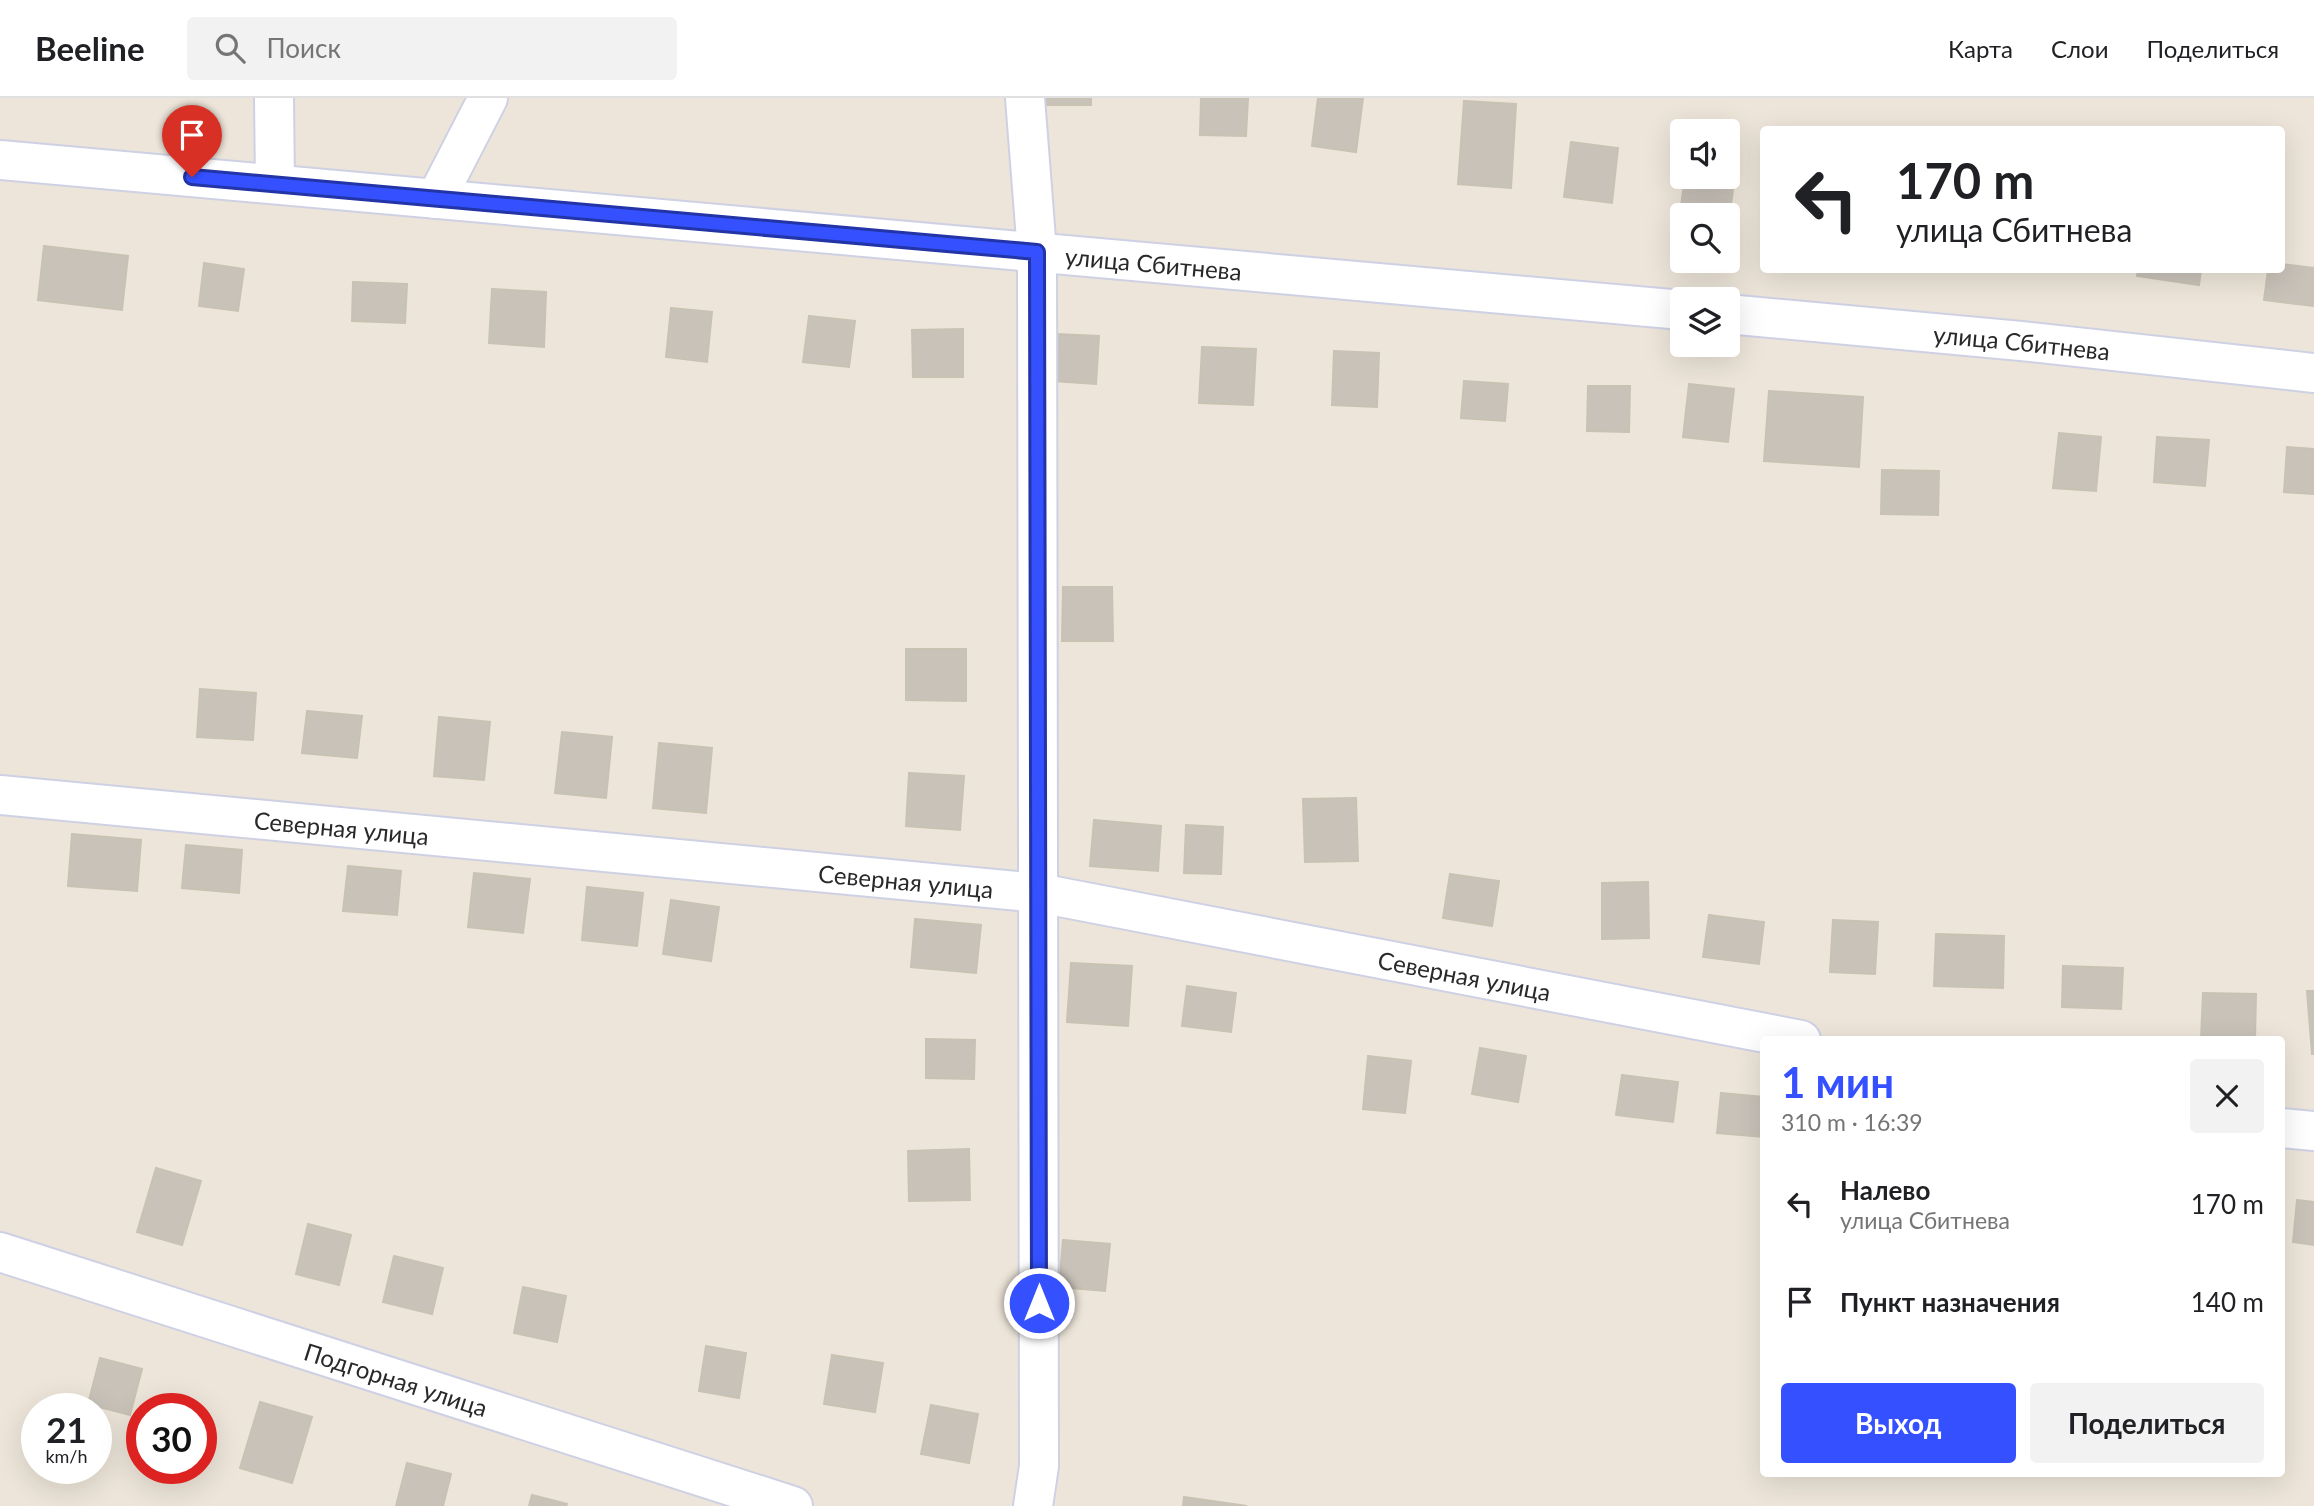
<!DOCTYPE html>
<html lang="ru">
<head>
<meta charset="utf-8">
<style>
	body { margin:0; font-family:Lato,sans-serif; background:#f2f2f2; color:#202124; height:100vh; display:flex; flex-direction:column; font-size:26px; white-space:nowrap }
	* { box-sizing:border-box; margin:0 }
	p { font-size:23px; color:#757577 }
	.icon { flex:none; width:38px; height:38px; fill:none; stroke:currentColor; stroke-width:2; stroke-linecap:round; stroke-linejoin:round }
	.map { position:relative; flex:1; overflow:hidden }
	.panel { position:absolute; left:1760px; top:938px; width:525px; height:441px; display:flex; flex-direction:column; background:#fff; border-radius:7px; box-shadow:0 7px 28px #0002 }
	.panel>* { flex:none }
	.top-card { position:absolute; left:1760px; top:28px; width:525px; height:147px; border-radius:7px; box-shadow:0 7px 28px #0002; background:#fff; color:#202124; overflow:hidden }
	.tools { position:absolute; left:1670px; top:21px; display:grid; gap:14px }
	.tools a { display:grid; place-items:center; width:70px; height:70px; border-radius:7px; background:#fff; box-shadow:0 7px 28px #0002; font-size:35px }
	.speed { position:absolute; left:21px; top:1295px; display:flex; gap:14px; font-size:35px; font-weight:700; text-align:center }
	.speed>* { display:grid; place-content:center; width:91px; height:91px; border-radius:50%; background:#fff; box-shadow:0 7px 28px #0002; line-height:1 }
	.speed small { font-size:18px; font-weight:400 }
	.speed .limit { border:10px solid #d22; background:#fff; color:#111 }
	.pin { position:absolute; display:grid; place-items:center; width:60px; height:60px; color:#fff; margin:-72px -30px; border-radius:50% 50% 50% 0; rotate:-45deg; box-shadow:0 0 7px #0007 }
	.pin .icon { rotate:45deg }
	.me { position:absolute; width:77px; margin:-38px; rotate:0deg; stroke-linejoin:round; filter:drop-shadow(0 0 5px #0008) }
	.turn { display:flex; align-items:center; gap:24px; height:147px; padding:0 21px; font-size:32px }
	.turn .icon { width:91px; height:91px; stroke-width:2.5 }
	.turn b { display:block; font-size:49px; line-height:60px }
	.round { display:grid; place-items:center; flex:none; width:74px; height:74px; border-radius:7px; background:#f2f2f2 }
	.overview { display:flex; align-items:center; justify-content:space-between; height:119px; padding:0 21px }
	h1 { font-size:42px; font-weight:700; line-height:52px; color:#3450ff }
	.cta { display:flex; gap:14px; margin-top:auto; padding:14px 21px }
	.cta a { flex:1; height:80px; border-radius:7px; background:#3450ff; color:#fff; font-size:28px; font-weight:700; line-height:80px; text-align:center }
	.cta a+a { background:#f2f2f2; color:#202124 }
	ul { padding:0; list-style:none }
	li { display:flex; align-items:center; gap:21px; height:98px; padding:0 21px }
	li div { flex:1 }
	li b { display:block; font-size:26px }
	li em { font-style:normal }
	header { display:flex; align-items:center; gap:42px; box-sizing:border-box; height:98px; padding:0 35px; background:#fff; border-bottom:2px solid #e0e0e0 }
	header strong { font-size:33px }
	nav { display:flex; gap:38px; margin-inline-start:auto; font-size:24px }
	.search { width:490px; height:63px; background:#f2f2f2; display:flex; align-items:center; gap:18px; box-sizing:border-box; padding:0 24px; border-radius:7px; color:#757577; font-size:26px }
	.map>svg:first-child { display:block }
</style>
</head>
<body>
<header>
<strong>Beeline</strong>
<div class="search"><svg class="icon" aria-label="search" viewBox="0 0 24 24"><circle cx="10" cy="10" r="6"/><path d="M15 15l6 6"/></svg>Поиск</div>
<nav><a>Карта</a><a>Слои</a><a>Поделиться</a></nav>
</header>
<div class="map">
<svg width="2314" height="1408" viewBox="0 0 2314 1408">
	<rect width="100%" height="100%" fill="#ede5d9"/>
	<path fill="#c8c2b9" stroke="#c8c2b3" stroke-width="2" d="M1044,0H1091V7H1044Z
		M1201,0H1248L1246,38L1200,37Z
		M1318,0H1363L1356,54L1312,48Z
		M1464,3L1516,6L1511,90L1458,86Z
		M1571,44L1618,50L1612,105L1564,99Z
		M1727,46L1739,48L1729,121H1727V117L1680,115L1685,79H1727Z
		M44,148L128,158L122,212L38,202Z
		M204,165L244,171L238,213L199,208Z
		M2282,166L2314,170V208L2264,202L2268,172H2282Z
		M2138,172H2201L2199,187L2137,178Z
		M353,184L407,186L405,225L352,223Z
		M492,191L546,194L544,249L489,245Z
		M671,210L712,214L707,264L666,259Z
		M809,218L855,223L849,269L803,264Z
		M963,231V279H913L912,232Z
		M1056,236L1099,238L1096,286L1053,283Z
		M1202,249L1256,251L1253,307L1199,305Z
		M1334,253L1379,255L1377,309L1332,307Z
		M1464,283L1508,286L1505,323L1461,320Z
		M1689,286L1734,291L1728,344L1683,339Z
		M1588,288H1630L1629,334L1587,333Z
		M1769,293L1863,299L1859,369L1764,363Z
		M2059,335L2101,339L2096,393L2053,390Z
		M2157,339L2209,342L2205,388L2154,384Z
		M2287,349L2314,351V396L2284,394Z
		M1882,372L1939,373L1938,417L1881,416Z
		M1063,489H1112L1113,543H1062Z
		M906,551H966V603L906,602Z
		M200,591L256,595L253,642L197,639Z
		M307,613L362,618L357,660L302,655Z
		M439,619L490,624L484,682L434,678Z
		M562,634L612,639L606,700L555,695Z
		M659,645L712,650L706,715L653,710Z
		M909,675L964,678L960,732L906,728Z
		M1356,700L1358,763L1305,764L1303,701Z
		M1094,722L1161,728L1158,773L1090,768Z
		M1186,727L1223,729L1221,776L1184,775Z
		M72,736L141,742L137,793L68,788Z
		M186,747L242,752L239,795L182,790Z
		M348,768L401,773L397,817L343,813Z
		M474,775L530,781L523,835L468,829Z
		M1450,776L1499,783L1492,828L1443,820Z
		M1648,784L1649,840L1602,841V785Z
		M587,789L643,795L637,848L582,842Z
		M671,802L719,809L711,863L663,856Z
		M1709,817L1764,824L1759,866L1703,859Z
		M915,821L981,827L976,875L911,869Z
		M1833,822L1878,824L1875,876L1830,874Z
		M1936,836L2004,838L2003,890L1934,888Z
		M1071,865L1132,868L1128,928L1067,924Z
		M2063,868L2123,870L2121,911L2062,909Z
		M1187,888L1236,895L1231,934L1182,928Z
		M2307,893H2314V956H2312Z
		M2203,895L2256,896L2255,942L2201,941Z
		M926,941L975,942L974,981L926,980Z
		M1480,950L1526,958L1518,1004L1472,996Z
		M1368,958L1411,963L1405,1015L1363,1011Z
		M1622,977L1678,984L1673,1024L1616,1017Z
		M1721,995L1764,999V1039L1717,1035Z
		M969,1051L970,1102L909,1103L908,1053Z
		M156,1070L201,1083L182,1147L137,1134Z
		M2297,1102L2314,1104V1147L2293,1144Z
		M308,1126L351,1137L339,1187L296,1176Z
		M1063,1142L1110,1146L1105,1193L1059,1189Z
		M394,1158L443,1170L432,1216L383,1204Z
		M523,1189L566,1198L557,1244L514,1235Z
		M706,1248L746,1255L739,1300L699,1293Z
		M832,1257L883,1265L875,1314L824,1306Z
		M100,1260L142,1271L130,1317L88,1306Z
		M260,1304L312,1319L292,1385L240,1370Z
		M931,1307L978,1316L969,1365L921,1356Z
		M407,1365L451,1376L443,1408H396Z
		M532,1397L567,1406L566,1408H529Z
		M1184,1399L1247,1408H1183Z"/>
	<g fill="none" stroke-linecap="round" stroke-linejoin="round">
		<defs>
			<g id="minor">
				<path d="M274,0L275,86"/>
				<path d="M1025,0L1037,154L1039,1368L1033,1408"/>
				<path id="s1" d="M0,62L1682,212"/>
				<path d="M436,101L488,0"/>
				<path id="s2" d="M1727,216L2021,243L2314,275"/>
				<path id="s3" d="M0,697L1039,795L1801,942"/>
				<path d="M2282,1030L2314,1033"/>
				<path id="s4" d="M0,1154L793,1408"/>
			</g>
		</defs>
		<use href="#minor" stroke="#ced1e4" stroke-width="42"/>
		<use href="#minor" stroke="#fff" stroke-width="38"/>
	</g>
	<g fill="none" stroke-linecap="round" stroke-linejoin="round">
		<defs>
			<path id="route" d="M192,79L1037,154L1039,1205"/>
		</defs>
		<use href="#route" stroke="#2234a6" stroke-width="18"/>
		<use href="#route" stroke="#3450ff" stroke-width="12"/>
	</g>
	<g text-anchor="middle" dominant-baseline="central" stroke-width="5" stroke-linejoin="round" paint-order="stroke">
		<g font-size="24" fill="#292929" stroke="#fff">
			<text stroke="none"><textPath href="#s1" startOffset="1158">улица Сбитнева</textPath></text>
			<text stroke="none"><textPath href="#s2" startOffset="296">улица Сбитнева</textPath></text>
			<text stroke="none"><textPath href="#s3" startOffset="343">Северная улица</textPath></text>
			<text stroke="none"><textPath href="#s3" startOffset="910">Северная улица</textPath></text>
			<text stroke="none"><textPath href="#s3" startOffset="1477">Северная улица</textPath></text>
			<text stroke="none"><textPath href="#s4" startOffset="416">Подгорная улица</textPath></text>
		</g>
	</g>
</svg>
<div class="tools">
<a><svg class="icon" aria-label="sound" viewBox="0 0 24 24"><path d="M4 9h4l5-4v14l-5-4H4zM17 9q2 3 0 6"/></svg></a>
<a><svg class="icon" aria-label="search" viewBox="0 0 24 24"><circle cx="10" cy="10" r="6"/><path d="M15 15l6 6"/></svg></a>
<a><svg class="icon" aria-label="layers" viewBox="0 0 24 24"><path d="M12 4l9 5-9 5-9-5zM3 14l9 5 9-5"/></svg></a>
</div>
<div class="speed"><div>21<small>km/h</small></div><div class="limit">30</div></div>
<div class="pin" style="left:192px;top:79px;background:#d93025"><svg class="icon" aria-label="arrive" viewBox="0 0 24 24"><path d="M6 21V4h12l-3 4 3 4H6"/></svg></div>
<svg class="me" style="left:1039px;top:1205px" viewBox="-20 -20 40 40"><circle r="17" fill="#3450ff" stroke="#fff" stroke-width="3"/><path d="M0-11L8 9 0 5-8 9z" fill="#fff"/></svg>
<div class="top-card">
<div class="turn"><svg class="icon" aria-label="left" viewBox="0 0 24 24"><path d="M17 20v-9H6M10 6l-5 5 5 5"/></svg><div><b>170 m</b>улица Сбитнева</div></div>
</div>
<section class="panel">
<div class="overview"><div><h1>1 мин</h1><p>310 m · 16:39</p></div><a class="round"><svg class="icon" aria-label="close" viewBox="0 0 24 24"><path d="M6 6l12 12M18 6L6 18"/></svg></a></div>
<ul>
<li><svg class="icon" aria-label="left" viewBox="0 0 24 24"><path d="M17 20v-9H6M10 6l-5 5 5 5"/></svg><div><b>Налево</b><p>улица Сбитнева</p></div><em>170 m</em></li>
<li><svg class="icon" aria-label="arrive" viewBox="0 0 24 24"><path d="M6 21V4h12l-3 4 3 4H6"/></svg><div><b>Пункт назначения</b></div><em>140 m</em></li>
</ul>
<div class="cta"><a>Выход</a><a>Поделиться</a></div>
</section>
</div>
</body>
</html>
